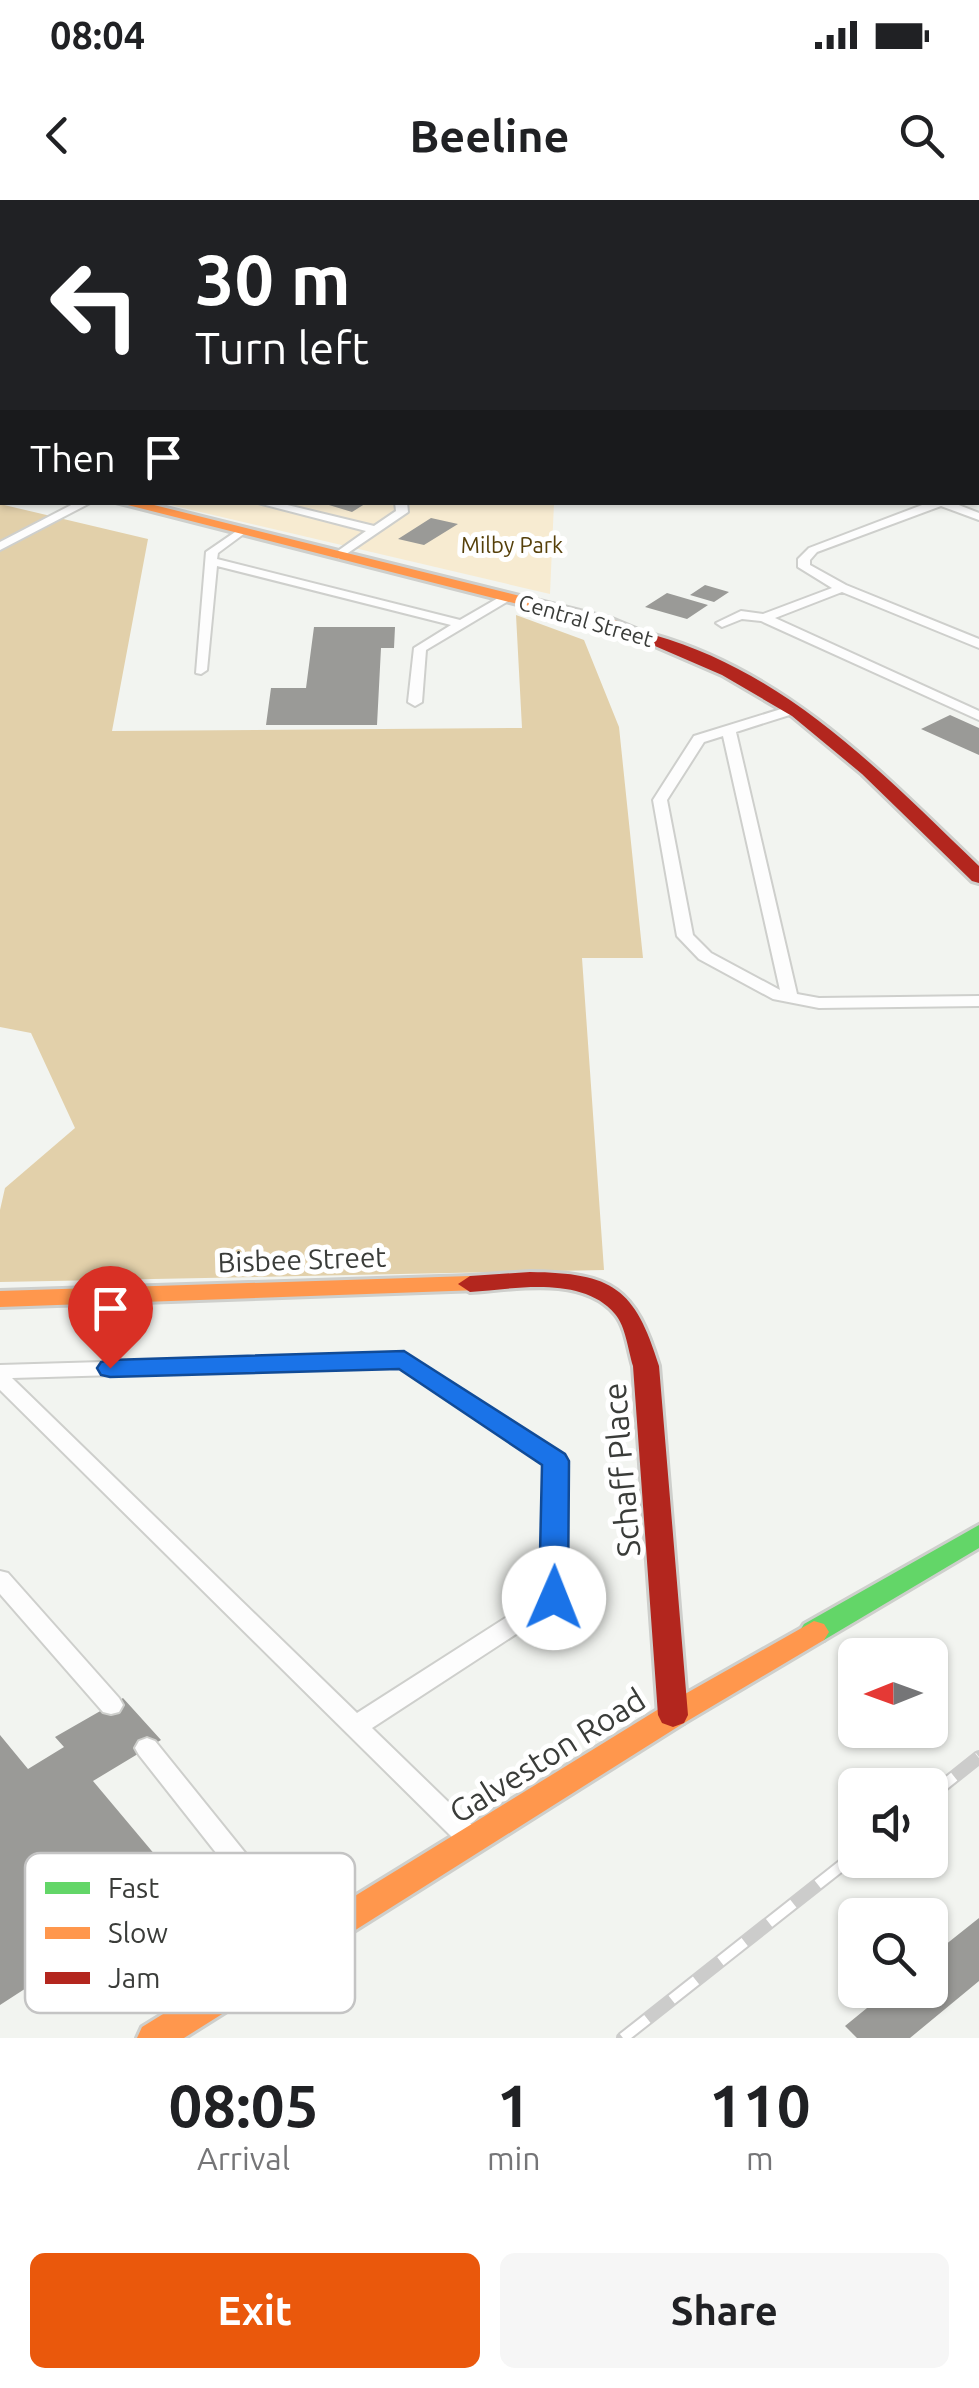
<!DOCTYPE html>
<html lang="en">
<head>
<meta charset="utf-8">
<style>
	body { margin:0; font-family:Ubuntu,sans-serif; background:#f6f6f6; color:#202124; height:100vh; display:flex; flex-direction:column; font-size:38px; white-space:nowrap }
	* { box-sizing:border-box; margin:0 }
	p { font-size:32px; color:#757577 }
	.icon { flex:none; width:55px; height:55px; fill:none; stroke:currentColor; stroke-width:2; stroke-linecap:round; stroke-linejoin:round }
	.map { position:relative; height:1838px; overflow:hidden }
	.drawer { display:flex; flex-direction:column; background:#fff; flex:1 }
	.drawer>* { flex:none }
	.hud { position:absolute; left:0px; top:0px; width:980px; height:305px; box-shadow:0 2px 8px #0004; background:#202124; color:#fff; overflow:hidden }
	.needle { width:65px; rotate:269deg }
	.buttons { position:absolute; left:838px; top:1438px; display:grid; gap:20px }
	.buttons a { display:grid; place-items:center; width:110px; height:110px; border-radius:15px; background:#fff; box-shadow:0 2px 8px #0004; font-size:50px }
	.pin { position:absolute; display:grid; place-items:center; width:85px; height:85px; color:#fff; margin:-102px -42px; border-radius:50% 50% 50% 0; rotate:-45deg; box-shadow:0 0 10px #0007 }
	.pin .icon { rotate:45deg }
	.me { position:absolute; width:110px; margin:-55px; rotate:1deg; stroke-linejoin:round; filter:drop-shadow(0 0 8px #0008) }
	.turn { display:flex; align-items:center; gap:35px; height:210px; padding:0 30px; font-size:45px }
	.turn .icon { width:130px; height:130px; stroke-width:2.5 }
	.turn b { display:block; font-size:70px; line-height:85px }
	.then { display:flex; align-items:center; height:95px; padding:0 30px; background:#0003; gap:20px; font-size:38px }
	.eta { display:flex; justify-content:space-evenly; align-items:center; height:170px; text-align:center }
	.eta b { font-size:60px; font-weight:700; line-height:70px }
	.button { display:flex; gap:20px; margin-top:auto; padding:20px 30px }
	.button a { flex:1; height:115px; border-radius:15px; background:#ea580c; color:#fff; font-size:40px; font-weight:700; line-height:115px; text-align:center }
	.button a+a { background:#f6f6f6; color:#202124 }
	.status { display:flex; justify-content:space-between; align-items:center; height:70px; padding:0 50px; background:#fff; direction:ltr }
	.status svg { height:28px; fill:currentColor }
	header { display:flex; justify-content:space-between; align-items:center; height:130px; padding:0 30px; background:#fff; font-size:45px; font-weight:700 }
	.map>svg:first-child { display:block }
</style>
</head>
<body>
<div class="status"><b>08:04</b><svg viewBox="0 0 49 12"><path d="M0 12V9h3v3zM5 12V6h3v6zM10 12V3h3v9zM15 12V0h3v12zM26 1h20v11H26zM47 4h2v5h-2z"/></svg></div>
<header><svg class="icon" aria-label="back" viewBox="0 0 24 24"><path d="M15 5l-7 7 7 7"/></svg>Beeline<svg class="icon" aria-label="search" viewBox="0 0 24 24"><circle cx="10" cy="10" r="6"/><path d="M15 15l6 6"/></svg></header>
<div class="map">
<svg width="979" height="1838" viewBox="0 0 979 1838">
	<rect width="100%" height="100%" fill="#f2f4f0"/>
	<path fill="#f7ebd1" d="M162,303H554L550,394Z"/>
	<path fill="#e2d0aa" d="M0,304L148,339L112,531L522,528L516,415L584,440L619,527L643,758H582L604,1070L0,1082V1010L5,988L75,928L31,833L0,827Z"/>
	<path fill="#9a9a97" d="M319,302H368L352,312Z
		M431,318L458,324L424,345L398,339Z
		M705,385L729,392L714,402L690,395Z
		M667,393L708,405L687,419L645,407Z
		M314,427H395L394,448H381L377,525H266L271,488H306Z
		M950,515L979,528V555L921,529Z
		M123,1498L161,1540L93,1581L182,1687L0,1805V1535L28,1569L64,1547L55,1537Z
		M979,1718V1781L910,1838H857L845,1826L889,1790H930V1757Z"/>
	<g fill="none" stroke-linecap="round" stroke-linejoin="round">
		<defs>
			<path id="lane" d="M978,7H979V11H978Z
				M77,302H92L0,350V342Z
				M254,302H275L374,326L396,311L395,302H407L408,312L339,359L333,355L335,353L366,331Z
				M930,302H951L979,313V320L941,306L817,352L810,360V365L846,385L979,439V448L842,392L775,418L979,511V520L761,421L742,419L722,427L716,423L741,411L763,414L832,388L798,367V359L809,348Z
				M241,328L247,331L245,333L218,353L217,359L460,420L505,394L515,397L426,450L422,502L415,506L408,502L414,448L451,425L217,366L207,470L201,474L196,473L206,352Z
				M794,505L801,509L799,512L736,532L797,794L819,798L979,796V806L819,808L773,799L699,759L677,736L653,600L694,536ZM723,536L780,790L711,753L693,735L667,600L704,542Z
				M404,1153L563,1256L566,1261L565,1398L562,1404L372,1528L472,1625L475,1632L472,1639L463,1642L454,1639L0,1190V1165ZM400,1167L545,1264L543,1394L357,1513L12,1178Z
				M0,1371L8,1373L119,1498L123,1505L119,1512L111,1514L103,1512L0,1394Z
				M147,1538L155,1541L305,1727L309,1735L305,1743L296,1746L287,1743L139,1555L135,1548L139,1541Z"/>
			<path id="fast" d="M0,268H2V277H0Z
				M979,1325V1348L824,1440L814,1443L804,1440L799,1432L804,1424Z"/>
			<path id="slow" d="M116,302H142L612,419L662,440L654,445L600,425Z
				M470,1076L479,1078L482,1084L479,1090L0,1107V1091Z
				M814,1421L824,1424L829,1432L824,1440L684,1523L184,1838H137L142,1827L662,1507Z"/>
			<path id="jam" d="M654,435C788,473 882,573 979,666V683L972,681L862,574L792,516L722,475L648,443V437Z
				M530,1072C613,1073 635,1088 659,1166L688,1515L684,1523L673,1527L662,1523L658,1515L633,1166C628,1150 626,1127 615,1114C582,1075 514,1089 470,1092L458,1084L470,1076Z"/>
		</defs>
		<use href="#lane" stroke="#cecfcc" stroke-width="4"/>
		<use href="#fast" stroke="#cecfcc" stroke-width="6"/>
		<use href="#slow" stroke="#cecfcc" stroke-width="6"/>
		<use href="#jam" stroke="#cecfcc" stroke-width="6"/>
		<use href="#lane" fill="#fdfdfd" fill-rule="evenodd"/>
		<use href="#fast" fill="#63d668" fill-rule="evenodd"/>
		<use href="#slow" fill="#ff974d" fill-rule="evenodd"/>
		<use href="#jam" fill="#b3261e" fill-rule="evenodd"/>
		<defs>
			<path id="rail" d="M930,1596L979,1557
				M623,1838L855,1655"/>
		</defs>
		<use href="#rail" stroke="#cccccb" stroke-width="14"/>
		<use href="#rail" stroke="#fff" stroke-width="10" stroke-dasharray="31" stroke-linecap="butt"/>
	</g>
	<path fill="#1a73e8" stroke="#114b97" stroke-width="2.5" d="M404,1151L565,1254L569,1261L568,1398L564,1406L554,1409L543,1406L539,1398L542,1265L399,1169L110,1177L101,1175L97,1168L101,1162L110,1160Z"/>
	<g text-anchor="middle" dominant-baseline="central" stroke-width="10" stroke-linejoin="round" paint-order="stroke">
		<g font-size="22" fill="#56400a" stroke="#fff">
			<text x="512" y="344">Milby Park</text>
		</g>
		<g font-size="22" fill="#3a3c39" stroke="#fff">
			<text transform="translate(586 420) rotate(16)">Central Street</text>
		</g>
		<g font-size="28" fill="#3a3c39" stroke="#fff">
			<text transform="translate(302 1059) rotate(-2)">Bisbee Street</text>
		</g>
		<g font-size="32" fill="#3a3c39" stroke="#fff">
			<text transform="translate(621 1270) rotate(-95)">Schaff Place</text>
			<text transform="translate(547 1555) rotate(-32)">Galveston Road</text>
		</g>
	</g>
	<rect x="25" y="1653" width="330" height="160" rx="15" fill="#fff" stroke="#c4c4c4" stroke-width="2.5"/>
	<rect x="45" y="1682" width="45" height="12" fill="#63d668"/>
	<rect x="45" y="1727" width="45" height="12" fill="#ff974d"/>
	<rect x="45" y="1772" width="45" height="12" fill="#b3261e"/>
	<g font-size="28" fill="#3a3c39">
		<text x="108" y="1698">Fast</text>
		<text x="108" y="1743">Slow</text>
		<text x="108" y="1788">Jam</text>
	</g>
</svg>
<div class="buttons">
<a><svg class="needle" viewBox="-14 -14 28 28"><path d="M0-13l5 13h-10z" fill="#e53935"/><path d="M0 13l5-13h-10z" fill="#757577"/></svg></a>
<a><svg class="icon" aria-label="sound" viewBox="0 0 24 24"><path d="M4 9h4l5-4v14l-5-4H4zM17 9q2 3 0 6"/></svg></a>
<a><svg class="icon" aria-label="search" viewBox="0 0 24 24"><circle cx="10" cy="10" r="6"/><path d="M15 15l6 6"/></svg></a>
</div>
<div class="pin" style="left:110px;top:1168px;background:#d93025"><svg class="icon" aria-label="arrive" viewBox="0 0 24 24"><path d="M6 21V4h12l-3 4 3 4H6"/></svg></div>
<svg class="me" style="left:554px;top:1398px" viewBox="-20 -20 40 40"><circle r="19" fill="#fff"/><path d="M0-13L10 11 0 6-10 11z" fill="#1a73e8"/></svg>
<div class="hud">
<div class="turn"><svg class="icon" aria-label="left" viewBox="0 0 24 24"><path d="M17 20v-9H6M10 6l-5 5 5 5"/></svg><div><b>30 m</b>Turn left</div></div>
<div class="then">Then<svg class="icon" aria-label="arrive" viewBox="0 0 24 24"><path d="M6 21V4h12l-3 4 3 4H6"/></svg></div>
</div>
</div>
<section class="drawer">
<div class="eta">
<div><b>08:05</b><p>Arrival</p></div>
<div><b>1</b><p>min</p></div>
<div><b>110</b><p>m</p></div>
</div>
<div class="button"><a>Exit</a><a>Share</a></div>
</section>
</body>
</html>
